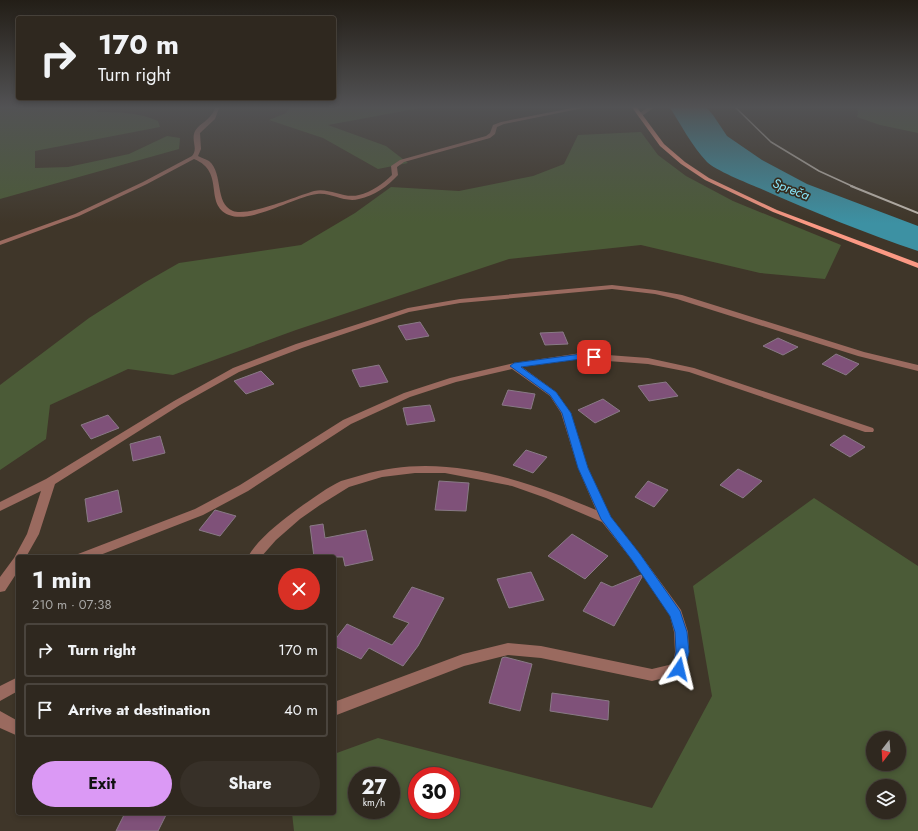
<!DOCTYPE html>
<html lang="en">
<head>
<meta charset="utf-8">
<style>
	body { margin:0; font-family:Jost,sans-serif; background:#373028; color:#f1f3f6; height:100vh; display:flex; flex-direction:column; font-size:15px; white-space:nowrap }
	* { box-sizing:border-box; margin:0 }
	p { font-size:13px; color:#a7a6a4 }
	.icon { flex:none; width:22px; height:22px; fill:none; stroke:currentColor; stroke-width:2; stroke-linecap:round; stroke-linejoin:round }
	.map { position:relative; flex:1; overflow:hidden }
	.panel { position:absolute; left:16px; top:555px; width:320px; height:260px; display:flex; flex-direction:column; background:#2f281f; border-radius:4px; box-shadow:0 2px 6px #0003,0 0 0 1px #4a443d }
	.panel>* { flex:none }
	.top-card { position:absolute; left:16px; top:16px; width:320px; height:84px; border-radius:4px; box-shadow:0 2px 6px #0003,0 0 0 1px #4a443d; background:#2f281f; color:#f1f3f6; overflow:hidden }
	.needle { width:26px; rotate:197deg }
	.fabs { position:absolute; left:866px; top:731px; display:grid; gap:8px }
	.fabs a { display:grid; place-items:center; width:40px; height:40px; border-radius:50%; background:#2f281f; box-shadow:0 2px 6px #0003,0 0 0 1px #4a443d; font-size:20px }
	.speed { position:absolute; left:348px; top:767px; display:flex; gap:8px; font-size:20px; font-weight:700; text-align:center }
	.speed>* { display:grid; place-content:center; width:52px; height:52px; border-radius:50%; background:#2f281f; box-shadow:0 2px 6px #0003,0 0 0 1px #4a443d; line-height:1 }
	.speed small { font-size:10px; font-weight:400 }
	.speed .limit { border:6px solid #d22; background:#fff; color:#111 }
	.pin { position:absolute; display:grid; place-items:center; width:34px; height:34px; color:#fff; margin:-17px; border-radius:8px; box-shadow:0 2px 6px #0006 }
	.me { position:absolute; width:44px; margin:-22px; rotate:10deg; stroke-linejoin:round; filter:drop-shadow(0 0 3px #0008) }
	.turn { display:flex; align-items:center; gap:14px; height:84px; padding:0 16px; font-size:18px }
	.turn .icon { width:52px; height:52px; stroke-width:2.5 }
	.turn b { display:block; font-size:28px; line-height:34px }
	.round { display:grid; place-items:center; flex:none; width:42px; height:42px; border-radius:21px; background:#373028 }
	.headline { display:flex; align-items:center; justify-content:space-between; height:68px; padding:0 16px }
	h1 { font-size:24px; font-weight:700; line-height:30px }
	.primary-button { display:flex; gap:8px; margin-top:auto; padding:8px 16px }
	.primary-button a { flex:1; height:46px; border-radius:24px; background:#db99f5; color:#111; font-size:16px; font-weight:700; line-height:46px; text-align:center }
	.primary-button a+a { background:#373028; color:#f1f3f6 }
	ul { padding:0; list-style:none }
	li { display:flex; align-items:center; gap:12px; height:54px; margin:0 8px 6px; padding:0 8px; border:2px solid #4a443d; border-radius:4px }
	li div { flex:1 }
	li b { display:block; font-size:15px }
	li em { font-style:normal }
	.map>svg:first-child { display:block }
</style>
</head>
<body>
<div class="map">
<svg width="918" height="831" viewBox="0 0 918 831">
	<rect width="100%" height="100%" fill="#3f3629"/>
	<path fill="#4b5b37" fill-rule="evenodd" d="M0,106H103L96,112C118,112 138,112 158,121L160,127L35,151V168L68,167L129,154L167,136L180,138L179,149L0,199Z
		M293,106H431L328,125L386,146L408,163L378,169L323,138L269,120L286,113L290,107Z
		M859,106H918V133L880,125L857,117L858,113L857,110Z
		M641,132L658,155L686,176L733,201L841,245L825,279L760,273L641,245L509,259L296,330L173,375L128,369L50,405L46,439L0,470V385L89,318L144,283L179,263L301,245L355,213L391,187L459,191L533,176L564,164L578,135Z
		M814,498L918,566V831H294L292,813H334V754L378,738L652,808L712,696L693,586ZM873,738H899V764H873ZM357,776H391V810H357ZM417,776H451V810H417ZM873,786H899V812H873Z"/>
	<path fill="#3d91a3" d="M669,106H705L713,115L727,136L762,160L807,184L918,226V251C864,233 811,211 759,188C747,183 715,170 707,162C692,146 681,125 669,106Z"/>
	<path fill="#7f5179" stroke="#897a86" d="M420,322L429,336L406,340L398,326Z
		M563,332L568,344L545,345L540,333Z
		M778,338L798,347L783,355L763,346Z
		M836,354L859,364L846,375L822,364Z
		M379,365L388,382L360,387L352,370Z
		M261,371L274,384L246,394L234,381Z
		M666,382L678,396L649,401L638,386Z
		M508,390L535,394L531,409L502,405Z
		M603,399L620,411L595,423L578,410Z
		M430,405L435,421L407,425L403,408Z
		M108,415L119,428L91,439L81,425Z
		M844,435L865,447L850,457L830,445Z
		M160,436L165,453L133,461L130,444Z
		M526,450L547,457L533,473L513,465Z
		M738,469L762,481L743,498L720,485Z
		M439,481L469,483L466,511L435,510Z
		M648,481L668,490L654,507L635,497Z
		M118,490L122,512L88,522L85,499Z
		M215,510L236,516L220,536L199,530Z
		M323,524L325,538L366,530L373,560L345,566L343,557H314L310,526Z
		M572,534L608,556L585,579L548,556Z
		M531,572L544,600L509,608L497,579Z
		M641,575L642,577L614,626L583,611L601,582L612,587Z
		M412,587L444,598L418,646L403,666L369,648L361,659L334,646V641L347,624L392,645L409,623L393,617Z
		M505,657L532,664L520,711L489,703L502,658Z
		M552,693L609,701L608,720L550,711Z
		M125,813H167L158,831H116Z"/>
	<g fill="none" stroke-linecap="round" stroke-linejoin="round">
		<path fill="#9a6a5f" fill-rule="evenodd" d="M216,106H220L215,119L200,133L201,149L198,156C201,158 206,159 209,161C224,174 214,203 233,211C248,217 297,196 314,191C329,187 343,199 359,195C371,192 383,184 392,175L391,166L400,160L486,136L490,133L493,125L501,122L582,106H593L504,124L497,127L495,134L490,138L404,162L397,167L398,175C388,186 374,196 359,199C344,203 331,192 317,194C293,197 252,224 229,215C203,204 226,172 194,159L147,184L79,216L0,245V241L75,214L143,182L192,156C198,149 192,142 194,134C197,123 211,122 216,106Z
			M650,106H656L642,116H638V114Z
			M612,285L655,290L682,295L864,352L918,365V371L858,356L677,299L655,294L612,289L460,303L409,312L302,348L239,372L180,405L55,484L39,534L26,557H18V571L5,591L0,592V577L14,558L27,534L41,491L0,511V502L46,479L174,401L233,368L296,344L408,308L460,299Z
			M581,353L648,358L694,368L873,428L874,430L873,432H865L689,372L648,364L581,359L522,367L556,392L571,413L588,468L611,517L640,554L681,610L688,632L689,652L684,673L652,681L541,658L508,655L464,666L334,716V702L463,654L508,643L541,646L652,669L673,664L675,652L674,632L670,616L632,560L602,522L546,498L512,486L445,473H415L382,477L349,487L320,505L300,519L276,540L261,557H248C258,538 285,518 303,505C315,497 328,487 341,481C348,479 355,477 362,475C442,451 522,479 596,510L578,468L561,413L550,396L512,369L456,382L410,397L351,424L248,491L203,515L95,557H76L78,554L195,509L240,485L343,420L404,393L450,378L514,363Z
			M18,677V691L0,701V686Z
			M0,711L18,721V736L0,728Z"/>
		<path fill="#fb9984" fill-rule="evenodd" d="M631,106H636L664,144L685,162L709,178L777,210L918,263V268L773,212L705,180L681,164L660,146Z"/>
		<path stroke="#bfb8af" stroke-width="1.5" d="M734,106L771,142L819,171L854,187"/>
		<path stroke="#bfb8af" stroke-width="2" d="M851,186L918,213"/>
	</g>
	<linearGradient id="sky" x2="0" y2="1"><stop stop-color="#231e17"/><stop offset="0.48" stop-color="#525254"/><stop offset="1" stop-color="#525254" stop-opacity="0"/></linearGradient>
	<rect width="918" height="223" fill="url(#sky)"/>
	<path fill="#1a73e8" stroke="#114b97" d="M581,354L594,355L598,357L594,360L581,359L521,367L556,392L571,413L588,468L611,517L640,554L680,611L687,632L689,652L684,673L679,675L674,673L672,669L676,652L675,632L670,616L632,560L601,519L578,468L562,413L550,395L510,366L514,363Z"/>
	<g text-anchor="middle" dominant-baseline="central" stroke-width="3.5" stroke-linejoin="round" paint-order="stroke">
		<g font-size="13" font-style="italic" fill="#88e3f7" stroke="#352c1f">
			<text transform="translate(791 189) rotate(21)">Spreča</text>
		</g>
	</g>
</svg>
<div class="fabs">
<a><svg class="needle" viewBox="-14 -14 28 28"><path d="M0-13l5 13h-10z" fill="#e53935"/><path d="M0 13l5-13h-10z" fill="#a7a6a4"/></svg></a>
<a><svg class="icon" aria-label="layers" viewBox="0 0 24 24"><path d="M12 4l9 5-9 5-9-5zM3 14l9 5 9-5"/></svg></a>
</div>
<div class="speed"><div>27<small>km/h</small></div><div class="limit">30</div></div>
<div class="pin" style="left:594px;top:357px;background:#d93025"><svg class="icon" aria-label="arrive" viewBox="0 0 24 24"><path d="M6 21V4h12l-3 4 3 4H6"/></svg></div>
<svg class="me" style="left:679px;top:669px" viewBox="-20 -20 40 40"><path d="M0-17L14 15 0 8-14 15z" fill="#1a73e8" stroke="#fff" stroke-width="4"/></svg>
<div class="top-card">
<div class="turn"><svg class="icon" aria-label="right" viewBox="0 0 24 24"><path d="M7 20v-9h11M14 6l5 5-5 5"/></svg><div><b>170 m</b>Turn right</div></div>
</div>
<section class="panel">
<div class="headline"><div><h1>1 min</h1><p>210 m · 07:38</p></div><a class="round" style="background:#d93025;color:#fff"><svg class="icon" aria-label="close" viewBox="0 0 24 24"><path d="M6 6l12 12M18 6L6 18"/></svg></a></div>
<ul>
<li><svg class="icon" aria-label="right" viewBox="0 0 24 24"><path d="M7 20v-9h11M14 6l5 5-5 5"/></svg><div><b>Turn right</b></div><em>170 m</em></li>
<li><svg class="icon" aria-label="arrive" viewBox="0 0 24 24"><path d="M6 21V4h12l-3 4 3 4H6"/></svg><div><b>Arrive at destination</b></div><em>40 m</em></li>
</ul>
<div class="primary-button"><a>Exit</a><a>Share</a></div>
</section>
</div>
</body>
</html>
